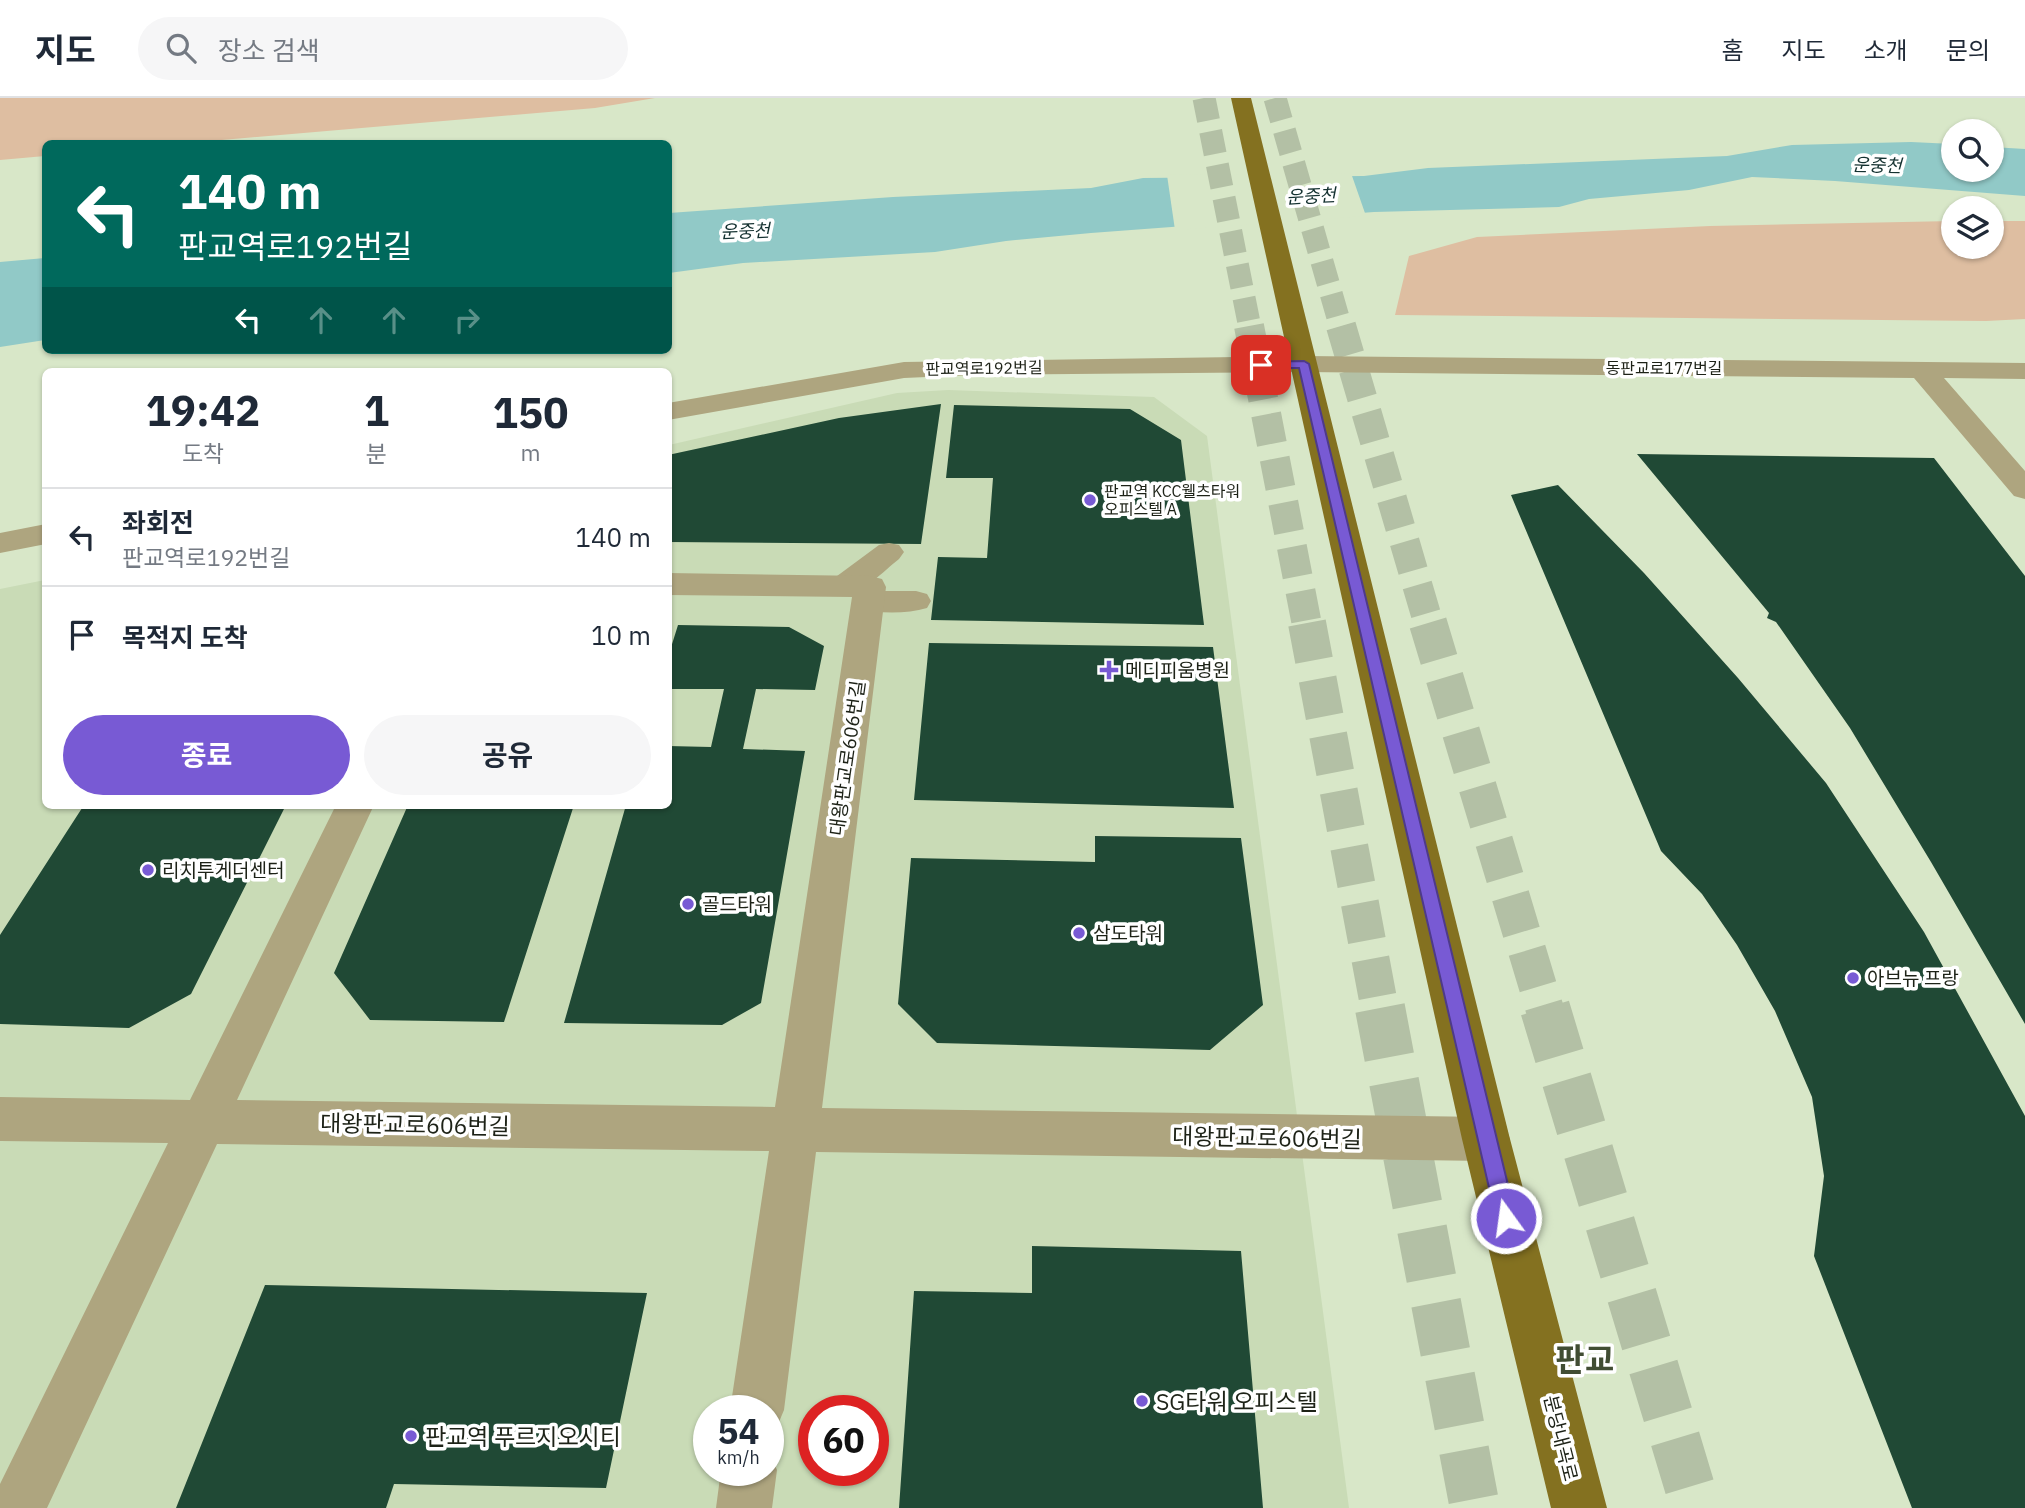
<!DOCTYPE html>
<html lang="ko">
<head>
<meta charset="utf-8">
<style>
	body { margin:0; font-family:"IBM Plex Sans","Noto Sans KR",sans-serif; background:#f6f6f7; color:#1f2937; height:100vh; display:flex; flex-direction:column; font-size:26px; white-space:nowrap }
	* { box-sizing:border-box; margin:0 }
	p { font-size:23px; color:#747a83 }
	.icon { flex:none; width:38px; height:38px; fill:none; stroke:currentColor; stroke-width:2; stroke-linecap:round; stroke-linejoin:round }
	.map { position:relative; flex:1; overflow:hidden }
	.sheet { position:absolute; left:42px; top:270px; width:630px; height:441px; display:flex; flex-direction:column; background:#fff; border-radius:10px; box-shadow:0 2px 5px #0004 }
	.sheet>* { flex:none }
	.top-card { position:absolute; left:42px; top:42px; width:630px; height:214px; border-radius:10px; box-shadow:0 2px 5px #0004; background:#00695c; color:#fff; overflow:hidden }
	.buttons { position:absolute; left:1941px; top:21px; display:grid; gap:14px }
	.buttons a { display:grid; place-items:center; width:63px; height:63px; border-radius:50%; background:#fff; box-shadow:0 2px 5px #0004; font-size:35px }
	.speed { position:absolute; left:693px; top:1297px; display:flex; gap:14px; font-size:35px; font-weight:700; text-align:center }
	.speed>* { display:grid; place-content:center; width:91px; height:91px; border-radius:50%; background:#fff; box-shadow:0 2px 5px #0004; line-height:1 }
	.speed small { font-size:18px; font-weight:400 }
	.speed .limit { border:10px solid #d22; background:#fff; color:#111 }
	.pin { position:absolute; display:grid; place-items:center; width:60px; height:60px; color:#fff; margin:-30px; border-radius:14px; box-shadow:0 4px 10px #0006 }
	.me { position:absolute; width:77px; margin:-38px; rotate:346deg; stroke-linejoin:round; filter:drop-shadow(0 0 5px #0008) }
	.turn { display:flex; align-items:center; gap:24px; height:147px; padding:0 21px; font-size:32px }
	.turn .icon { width:91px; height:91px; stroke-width:2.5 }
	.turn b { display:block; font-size:49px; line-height:60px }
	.lanes { display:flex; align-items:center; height:66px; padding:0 21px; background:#0003; justify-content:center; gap:35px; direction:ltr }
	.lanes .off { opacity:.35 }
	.eta { display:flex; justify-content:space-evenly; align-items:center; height:119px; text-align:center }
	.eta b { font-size:42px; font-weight:700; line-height:49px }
	.button { display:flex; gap:14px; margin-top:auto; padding:14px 21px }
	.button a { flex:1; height:80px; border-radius:42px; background:#785ad4; color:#fff; font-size:28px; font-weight:700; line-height:80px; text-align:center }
	.button a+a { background:#f6f6f7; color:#1f2937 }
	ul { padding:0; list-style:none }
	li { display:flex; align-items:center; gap:21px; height:98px; padding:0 21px; border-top:2px solid #e0e1e3 }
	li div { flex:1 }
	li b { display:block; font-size:26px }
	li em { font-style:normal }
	header { display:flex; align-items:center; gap:42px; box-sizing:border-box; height:98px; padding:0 35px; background:#fff; border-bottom:2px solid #e0e1e3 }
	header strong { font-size:33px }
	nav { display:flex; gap:38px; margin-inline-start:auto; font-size:24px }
	.search { width:490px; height:63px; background:#f6f6f7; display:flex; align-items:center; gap:18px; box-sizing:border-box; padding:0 24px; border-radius:38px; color:#747a83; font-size:26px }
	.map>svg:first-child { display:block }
</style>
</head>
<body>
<header>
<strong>지도</strong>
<div class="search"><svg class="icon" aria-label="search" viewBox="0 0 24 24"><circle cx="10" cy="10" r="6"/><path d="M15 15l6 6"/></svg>장소 검색</div>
<nav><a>홈</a><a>지도</a><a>소개</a><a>문의</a></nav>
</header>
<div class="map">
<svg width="2025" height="1410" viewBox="0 0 2025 1410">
	<rect width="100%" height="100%" fill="#d8e7c8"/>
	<path fill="#c9dbb6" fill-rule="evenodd" d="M948,292L1154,299L1207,338L1349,1410H0V491L45,482L46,707H668L669,347L897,295ZM709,1312H768V1372H709ZM814,1312H873V1372H814Z"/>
	<path fill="#debea1" d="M0,0H655L595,10L187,45L46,46L45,58L0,62Z
		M1953,123V149H1992V123H2025V221L1986,223L1395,217L1409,158L1477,139L1710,128Z"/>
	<path fill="#91c9c7" d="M1911,44L1953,46V72H1992V49L2025,51V98L1835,83L1752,79L1689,92L1589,101L1559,109L1374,114L1091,135L1006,143L935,154L743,165L669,175V115L893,99L1091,90L1143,80L1364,78L1428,70L1727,58L1792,47Z
		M45,160V242L0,249V164Z"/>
	<path fill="#d8e7c8" d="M1351,75L1366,118L1175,132L1167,77Z"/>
	<path fill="#204935" d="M941,306L921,446L668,444V357L839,320Z
		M954,307L1130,311L1181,342L1204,527L931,522L938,459L987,460L993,380H946Z
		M1637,356L1934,360L2025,478V926L1931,764L1850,630L1776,524L1767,520L1769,515Z
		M1558,387L1644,475L1738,580L1826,685L1924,834L2025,1018V1410H1912L1814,1158L1824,1078L1812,999L1775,913L1737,847L1702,796L1661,753L1511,397Z
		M678,527L789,529L824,548L815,592L756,591L743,651L805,653L761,905L722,927L564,925L626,707H668V648L711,649L724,591H668V559Z
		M929,545L1213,549L1234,710L914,702Z
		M84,707H286L191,896L129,930L0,926V837Z
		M408,707H574L504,924L370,922L334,875Z
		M1095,738L1241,740L1263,907L1210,952L937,945L898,906L911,760L1095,764Z
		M1032,1148L1241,1153L1263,1410H899L914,1193L1032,1195Z
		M265,1187L647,1195L606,1390L394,1386L386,1410H176Z"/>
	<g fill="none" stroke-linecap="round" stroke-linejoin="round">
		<path stroke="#b3c0a5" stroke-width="23" stroke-dasharray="23 11" stroke-linecap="butt" d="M1204,0L1250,230
			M1275,0L1341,230"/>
		<path stroke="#b3c0a5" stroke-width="30" stroke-dasharray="30 15" stroke-linecap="butt" d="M1249,228L1307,527
			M1341,228L1429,527"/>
		<path stroke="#b3c0a5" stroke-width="38" stroke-dasharray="38 19" stroke-linecap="butt" d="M1307,525L1380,912
			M1428,525L1545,912"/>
		<path stroke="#b3c0a5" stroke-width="50" stroke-dasharray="50 25" stroke-linecap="butt" d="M1380,910L1475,1410
			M1545,910L1696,1410"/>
		<path fill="#aea57f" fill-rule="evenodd" d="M889,445L899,447L904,454L899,461C881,475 858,502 833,495L829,488L833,481L879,447Z
			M868,493H916L927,496L931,503L927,510C906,516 878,516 857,510L853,503L857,496Z"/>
		<path fill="#aea57f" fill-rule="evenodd" d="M1304,258L2025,265V281L1944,280L2025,373V401L2014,398L1914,280L1304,274L972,277L904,280L668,322V305L904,264Z
			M46,426V446L0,455V435Z
			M668,475L870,478L882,481L886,489L822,1010L1486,1019L1503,1025L1510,1041L1503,1057L1486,1063L816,1054L784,1312L776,1331L768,1335V1312H730L769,1053L217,1046L47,1410H0V1386L168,1045L0,1043V999L190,1002L336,707H374L237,1002L775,1009L852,499L668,497Z
			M768,1352L777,1372L772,1410H716L721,1372H768Z"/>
		<path fill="#847120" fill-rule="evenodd" d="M1231,0H1251L1510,1041L1607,1410H1551L1462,1041Z"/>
	</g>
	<path fill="#785ad4" stroke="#4e3a8a" stroke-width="2" d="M1304,263L1309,266L1516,1120L1513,1127L1506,1130L1499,1127L1496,1120L1299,270H1261L1255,267L1261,264Z"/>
	<g fill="#785ad4" stroke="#fff" stroke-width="2.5">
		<circle cx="1090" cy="402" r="7"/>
		<path d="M1105.5 561.5h7v7h7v7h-7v7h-7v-7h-7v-7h7z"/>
		<circle cx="148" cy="772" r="7"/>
		<circle cx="688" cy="806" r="7"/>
		<circle cx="1079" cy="835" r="7"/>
		<circle cx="1853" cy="880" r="7"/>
		<circle cx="1142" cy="1303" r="7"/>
		<circle cx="411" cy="1338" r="7"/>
	</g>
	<g text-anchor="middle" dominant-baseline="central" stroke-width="7" stroke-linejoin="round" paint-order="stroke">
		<g font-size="16" fill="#1d2217" stroke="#fff">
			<text transform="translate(984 270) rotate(-1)">판교역로192번길</text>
			<text x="1664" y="270">동판교로177번길</text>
		</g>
		<g font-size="16" fill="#1d2217" stroke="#fff" text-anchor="start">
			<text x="1104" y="393">판교역 KCC웰츠타워<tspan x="1104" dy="18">오피스텔 A</tspan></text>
		</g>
		<g font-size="18" font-style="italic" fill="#143130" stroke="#fff">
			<text transform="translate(1877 67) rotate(2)">운중천</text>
			<text transform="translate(1311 98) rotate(-3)">운중천</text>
			<text transform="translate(745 133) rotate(-2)">운중천</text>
		</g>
		<g font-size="19" fill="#1d2217" stroke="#fff" text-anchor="start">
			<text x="1125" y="572">메디피움병원</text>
			<text x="162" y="772">리치투게더센터</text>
			<text x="702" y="806">골드타워</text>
			<text x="1093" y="835">삼도타워</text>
			<text x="1867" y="880">아브뉴 프랑</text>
		</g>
		<g font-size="19" fill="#1d2217" stroke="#fff">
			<text transform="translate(847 660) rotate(-82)">대왕판교로606번길</text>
			<text transform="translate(1561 1340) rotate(76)">분당내곡로</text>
		</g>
		<g font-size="23" fill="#1d2217" stroke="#fff">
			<text transform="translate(415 1026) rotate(1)">대왕판교로606번길</text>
			<text transform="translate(1267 1039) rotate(1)">대왕판교로606번길</text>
		</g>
		<g font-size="23" fill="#1d2217" stroke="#fff" text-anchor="start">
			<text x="1156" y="1303">SG타워 오피스텔</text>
			<text x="425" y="1338">판교역 푸르지오시티</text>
		</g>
		<g font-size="32" font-weight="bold" fill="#414d33" stroke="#fff">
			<text x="1585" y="1261">판교</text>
		</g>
	</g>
</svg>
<div class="buttons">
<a><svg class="icon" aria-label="search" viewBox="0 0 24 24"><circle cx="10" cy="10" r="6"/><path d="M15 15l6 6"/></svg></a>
<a><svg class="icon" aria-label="layers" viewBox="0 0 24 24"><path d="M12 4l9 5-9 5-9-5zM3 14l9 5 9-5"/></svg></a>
</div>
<div class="speed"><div>54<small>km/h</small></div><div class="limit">60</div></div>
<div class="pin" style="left:1261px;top:267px;background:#d93025"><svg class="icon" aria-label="arrive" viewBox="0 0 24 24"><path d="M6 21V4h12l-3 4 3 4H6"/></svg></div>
<svg class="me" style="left:1506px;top:1120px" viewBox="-20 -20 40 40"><circle r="17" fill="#785ad4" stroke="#fff" stroke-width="3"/><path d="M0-11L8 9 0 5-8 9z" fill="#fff"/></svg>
<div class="top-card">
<div class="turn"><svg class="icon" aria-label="left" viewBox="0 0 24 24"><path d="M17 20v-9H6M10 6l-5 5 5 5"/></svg><div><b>140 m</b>판교역로192번길</div></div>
<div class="lanes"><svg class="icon" aria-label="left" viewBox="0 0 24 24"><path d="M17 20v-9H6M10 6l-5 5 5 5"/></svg><svg class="icon off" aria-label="ahead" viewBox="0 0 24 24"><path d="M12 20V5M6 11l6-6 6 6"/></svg><svg class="icon off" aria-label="ahead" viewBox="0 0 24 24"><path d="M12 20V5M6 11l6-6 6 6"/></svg><svg class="icon off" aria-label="right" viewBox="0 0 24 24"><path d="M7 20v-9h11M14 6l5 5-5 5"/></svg></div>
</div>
<section class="sheet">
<div class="eta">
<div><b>19:42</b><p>도착</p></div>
<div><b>1</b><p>분</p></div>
<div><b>150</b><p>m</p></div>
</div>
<ul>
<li><svg class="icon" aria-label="left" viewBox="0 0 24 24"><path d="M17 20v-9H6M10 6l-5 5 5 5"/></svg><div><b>좌회전</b><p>판교역로192번길</p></div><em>140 m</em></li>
<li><svg class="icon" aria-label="arrive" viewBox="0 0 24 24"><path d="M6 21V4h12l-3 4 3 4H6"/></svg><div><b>목적지 도착</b></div><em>10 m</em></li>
</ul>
<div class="button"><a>종료</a><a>공유</a></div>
</section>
</div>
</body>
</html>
